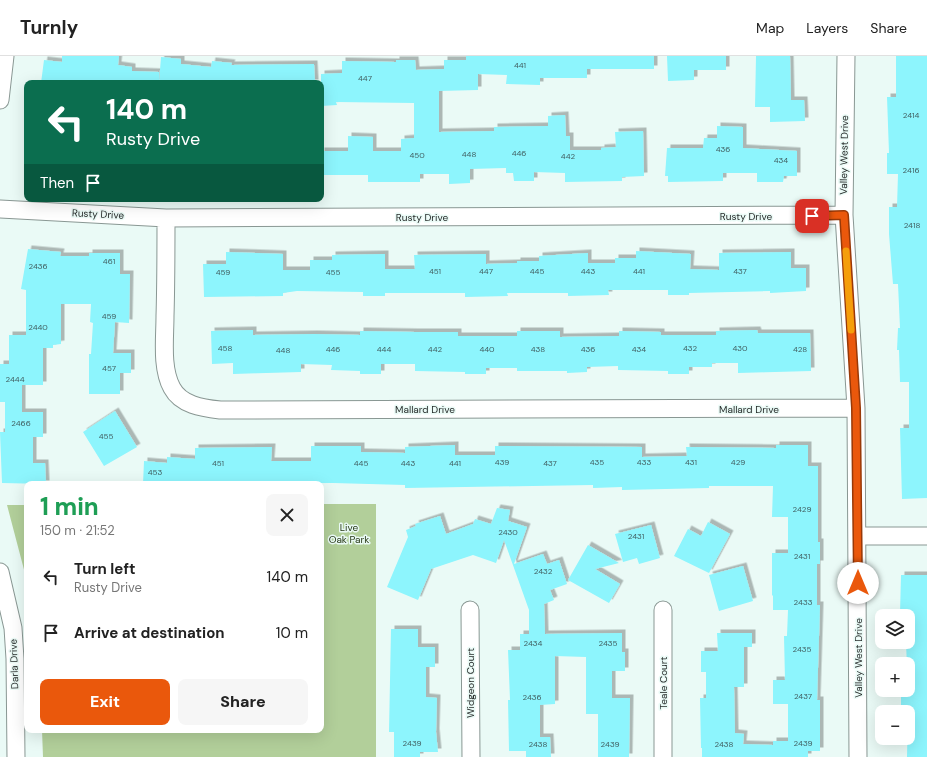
<!DOCTYPE html>
<html lang="en">
<head>
<meta charset="utf-8">
<style>
	body { margin:0; font-family:"DM Sans",sans-serif; background:#f6f6f6; color:#222; height:100vh; display:flex; flex-direction:column; font-size:15px; white-space:nowrap }
	* { box-sizing:border-box; margin:0 }
	p { font-size:13px; color:#767676 }
	.icon { flex:none; width:22px; height:22px; fill:none; stroke:currentColor; stroke-width:2; stroke-linecap:round; stroke-linejoin:round }
	.map { position:relative; flex:1; overflow:hidden }
	.side { position:absolute; left:24px; top:425px; width:300px; height:252px; display:flex; flex-direction:column; background:#fff; border-radius:8px; box-shadow:0 4px 16px #0002 }
	.side>* { flex:none }
	.top-card { position:absolute; left:24px; top:24px; width:300px; height:122px; border-radius:8px; box-shadow:0 4px 16px #0002; background:#0b6e4f; color:#fff; overflow:hidden }
	.tools { position:absolute; left:875px; top:553px; display:grid; gap:8px }
	.tools a { display:grid; place-items:center; width:40px; height:40px; border-radius:8px; background:#fff; box-shadow:0 4px 16px #0002; font-size:20px }
	.pin { position:absolute; display:grid; place-items:center; width:34px; height:34px; color:#fff; margin:-17px; border-radius:8px; box-shadow:0 2px 6px #0006 }
	.me { position:absolute; width:44px; margin:-22px; rotate:0deg; stroke-linejoin:round; filter:drop-shadow(0 0 3px #0008) }
	.turn { display:flex; align-items:center; gap:14px; height:84px; padding:0 16px; font-size:18px }
	.turn .icon { width:52px; height:52px; stroke-width:2.5 }
	.turn b { display:block; font-size:28px; line-height:34px }
	.then { display:flex; align-items:center; height:38px; padding:0 16px; background:#0003; gap:8px; font-size:15px }
	.round { display:grid; place-items:center; flex:none; width:42px; height:42px; border-radius:8px; background:#f6f6f6 }
	.head { display:flex; align-items:center; justify-content:space-between; height:68px; padding:0 16px }
	h1 { font-size:24px; font-weight:800; line-height:30px; color:#1e9e55 }
	.primary-button { display:flex; gap:8px; margin-top:auto; padding:8px 16px }
	.primary-button a { flex:1; height:46px; border-radius:8px; background:#ea580c; color:#fff; font-size:16px; font-weight:800; line-height:46px; text-align:center }
	.primary-button a+a { background:#f6f6f6; color:#222 }
	ul { padding:0; list-style:none }
	li { display:flex; align-items:center; gap:12px; height:56px; padding:0 16px }
	li div { flex:1 }
	li b { display:block; font-size:15px }
	li em { font-style:normal }
	header { display:flex; align-items:center; gap:24px; box-sizing:border-box; height:56px; padding:0 20px; background:#fff; border-bottom:1px solid #e0e0e0 }
	header strong { font-size:19px }
	nav { display:flex; gap:22px; margin-inline-start:auto; font-size:14px }
	.map>svg:first-child { display:block }
</style>
</head>
<body>
<header>
<strong>Turnly</strong>
<nav><a>Map</a><a>Layers</a><a>Share</a></nav>
</header>
<div class="map">
<svg width="927" height="701" viewBox="0 0 927 701">
	<defs>
		<filter id="shadow"><feDropShadow dx="3.5" dy="-3.5" stdDeviation="0" flood-color="#0004"/></filter>
	</defs>
	<rect width="100%" height="100%" fill="#eafaf6"/>
	<path fill="#b2cf9a" d="M321,448H376V701H43L42,674H321Z
		M7,449H27V525Z"/>
	<path fill="#8df5fd" filter="url(#shadow)" d="M62,0H119L118,9L132,11V15L159,16V27H41L44,4L62,6Z
		M466,0H654V13H587V22H540V29L506,28L507,19L478,18V34L439,35V76L494,75V71L548,70V60L565,59L566,80H570V94H601V92L616,91L615,76L643,75L644,120L622,121V125L565,126V117L534,116V125H514L513,117H506V112L470,113V127L449,128V118H420V126H368V119H321V95H348V80L373,81V95H401V83L414,82V47L336,46L337,49L321,50V18L342,17V5L396,6V4H415L416,14L444,13V4H466Z
		M667,0H726V14H694V24L668,25Z
		M756,0H790L791,44H804L805,65L770,66V51H755Z
		M896,0H927V442L902,443L900,372H909V326H900L899,294H897L898,272H900L898,228H893L889,178V151H897L898,118H887V97H889L887,41H896Z
		M161,1L181,3V8L211,11L212,5L232,7L231,9L314,8L315,27H159Z
		M717,70L743,71V92L797,95V120H784L783,126H757V117H723V125L668,126V120H665L667,92H703L704,82H717Z
		M28,193L61,196L60,200H89V197H120V218H130L129,267L115,266L113,297H131V317H120V338H89V298H91L93,267L90,266L91,248H61V288L53,289V292H43V329H22V356H43V381H33V407H45L46,428L2,427L0,376H5V346H0V308H9V279H26V234L21,233Z
		M636,195L691,198L690,213L719,214V197L791,196V212H806V235L770,237V235L689,237V239H668V234H608L609,239L568,240V237H507L508,240L465,241V237H385V240H363V236L297,235L283,237V240L204,241L203,208H226V196L283,198V214H310V204H332V199L385,198V213H415L414,199L486,198V208L517,207V205H539V200L588,197V207H615V202H636Z
		M253,274V279L314,278L360,279V275L415,276H458V280H517V275H560V281L619,280V275L661,276V279H716V275L757,274L758,277H810L811,315L738,317V307H712V311H689V318H668V315L618,314V310L587,311V316L567,317V315H517V312H486V318H465V316L415,315V308H381V318H360V315L331,314L332,309L301,308V316L233,318V307L212,308L211,275Z
		M115,355L137,391L104,410L83,376Z
		M455,389V399H495V390L642,391V401L687,400L686,391L776,392V389H808V410H818V486H820V508H817V549H820L817,644H820V695H808V701H702V692H701L700,642H706V616H701V595H718L717,577H752V591H744V631H734L735,677L744,678L743,688L773,689V685H788V648H773V624H785L784,580H787L788,554H773V539L772,540V497H788V461H772L773,430H709V432L622,434V431L593,432V429L405,432V429L333,427L143,428L144,405L167,407V401L195,403V392L272,391L271,405H311V390H361V396L405,397V391Z
		M497,452L510,454L508,465L527,471L514,508L543,498L547,508L559,504L567,528L550,534L554,544L544,548L545,578L622,577V596H625V615H612V642H630L629,701H598V658H586V601L555,600V648L540,649V681H550L551,701H526V695H509L508,644H510L508,594H520V578H529V554L504,484L496,507L473,499L431,513L418,544L387,531L408,481L406,474L416,470L415,468L440,460L446,478L473,468L475,463L491,468Z
		M708,466L730,478L709,517L674,500L688,473L701,480Z
		M651,469L660,502L639,508L637,502L623,506L615,478Z
		M588,489L619,507L595,513L620,528L609,547L568,524Z
		M743,510L753,545L719,555L709,519Z
		M901,519H927V701H907L908,656H901V638H908L906,586H908V558H900Z
		M391,573H418V591H435V611H426V641L437,642L436,676L438,696H420V701H394V676H389Z"/>
	<g fill="none" stroke-linecap="round" stroke-linejoin="round">
		<defs>
			<path id="minor" d="M846,0L844,159L856,352L858,701
				M0,44L5,0
				M0,153L166,162L844,159
				M166,162C166,195 166,227 165,260C165,282 161,312 172,332C181,349 202,352 220,354L856,352
				M858,480H927
				M0,516L13,572L15,603L16,701
				M470,554L471,701
				M663,701V554"/>
		</defs>
		<use href="#minor" stroke="#899793" stroke-width="19"/>
		<use href="#minor" stroke="#fff" stroke-width="17"/>
	</g>
	<g fill="none" stroke-linecap="round" stroke-linejoin="round">
		<defs>
			<path id="route" d="M812,160L844,159L856,352L858,527"/>
		</defs>
		<use href="#route" stroke="#983908" stroke-width="10"/>
		<use href="#route" stroke="#ea580c" stroke-width="7"/>
		<path stroke="#f59e0b" stroke-width="7" d="M846,195L851,274"/>
	</g>
	<g text-anchor="middle" dominant-baseline="central" stroke-width="3" stroke-linejoin="round" paint-order="stroke">
		<g font-size="8" fill="#405e60">
			<text x="520" y="9">441</text>
			<text x="365" y="22">447</text>
			<text x="911" y="59">2414</text>
			<text x="723" y="93">436</text>
			<text x="519" y="97">446</text>
			<text x="469" y="98">448</text>
			<text x="417" y="99">450</text>
			<text x="568" y="100">442</text>
			<text x="781" y="104">434</text>
			<text x="911" y="114">2416</text>
			<text x="912" y="169">2418</text>
			<text x="109" y="205">461</text>
			<text x="38" y="210">2436</text>
			<text x="435" y="215">451</text>
			<text x="486" y="215">447</text>
			<text x="537" y="215">445</text>
			<text x="588" y="215">443</text>
			<text x="639" y="215">441</text>
			<text x="740" y="215">437</text>
			<text x="223" y="216">459</text>
			<text x="333" y="216">455</text>
			<text x="109" y="260">459</text>
			<text x="38" y="271">2440</text>
			<text x="225" y="292">458</text>
			<text x="690" y="292">432</text>
			<text x="740" y="292">430</text>
			<text x="333" y="293">446</text>
			<text x="384" y="293">444</text>
			<text x="435" y="293">442</text>
			<text x="487" y="293">440</text>
			<text x="538" y="293">438</text>
			<text x="588" y="293">436</text>
			<text x="639" y="293">434</text>
			<text x="800" y="293">428</text>
			<text x="283" y="294">448</text>
			<text x="109" y="312">457</text>
			<text x="15" y="323">2444</text>
			<text x="21" y="367">2466</text>
			<text x="106" y="380">455</text>
			<text x="502" y="406">439</text>
			<text x="597" y="406">435</text>
			<text x="644" y="406">433</text>
			<text x="691" y="406">431</text>
			<text x="738" y="406">429</text>
			<text x="218" y="407">451</text>
			<text x="361" y="407">445</text>
			<text x="408" y="407">443</text>
			<text x="455" y="407">441</text>
			<text x="550" y="407">437</text>
			<text x="155" y="416">453</text>
			<text x="802" y="453">2429</text>
			<text x="508" y="476">2430</text>
			<text x="636" y="480">2431</text>
			<text x="802" y="500">2431</text>
			<text x="543" y="515">2432</text>
			<text x="803" y="546">2433</text>
			<text x="533" y="587">2434</text>
			<text x="608" y="587">2435</text>
			<text x="802" y="593">2435</text>
			<text x="803" y="640">2437</text>
			<text x="532" y="641">2436</text>
			<text x="412" y="687">2439</text>
			<text x="803" y="687">2439</text>
			<text x="538" y="688">2438</text>
			<text x="610" y="688">2439</text>
			<text x="724" y="688">2438</text>
		</g>
		<g font-size="10" fill="#272c2b" stroke="#eafaf6">
			<text transform="translate(844 99) rotate(-89)">Valley West Drive</text>
			<text transform="translate(98 158) rotate(3)">Rusty Drive</text>
			<text x="746" y="160">Rusty Drive</text>
			<text x="422" y="161">Rusty Drive</text>
			<text x="425" y="353">Mallard Drive</text>
			<text x="749" y="353">Mallard Drive</text>
			<text transform="translate(858 602) rotate(-90)">Valley West Drive</text>
			<text transform="translate(14 608) rotate(-92)">Darla Drive</text>
			<text transform="translate(470 627) rotate(-90)">Widgeon Court</text>
			<text transform="translate(663 627) rotate(-90)">Teale Court</text>
		</g>
		<g font-size="10" fill="#263815" stroke="#eafaf6">
			<text x="349" y="471">Live<tspan x="349" dy="12">Oak Park</tspan></text>
		</g>
	</g>
</svg>
<div class="tools">
<a><svg class="icon" aria-label="layers" viewBox="0 0 24 24"><path d="M12 4l9 5-9 5-9-5zM3 14l9 5 9-5"/></svg></a>
<a>+</a>
<a>−</a>
</div>
<div class="pin" style="left:812px;top:160px;background:#d93025"><svg class="icon" aria-label="arrive" viewBox="0 0 24 24"><path d="M6 21V4h12l-3 4 3 4H6"/></svg></div>
<svg class="me" style="left:858px;top:527px" viewBox="-20 -20 40 40"><circle r="19" fill="#fff"/><path d="M0-13L10 11 0 6-10 11z" fill="#ea580c"/></svg>
<div class="top-card">
<div class="turn"><svg class="icon" aria-label="left" viewBox="0 0 24 24"><path d="M17 20v-9H6M10 6l-5 5 5 5"/></svg><div><b>140 m</b>Rusty Drive</div></div>
<div class="then">Then<svg class="icon" aria-label="arrive" viewBox="0 0 24 24"><path d="M6 21V4h12l-3 4 3 4H6"/></svg></div>
</div>
<section class="side">
<div class="head"><div><h1>1 min</h1><p>150 m · 21:52</p></div><a class="round"><svg class="icon" aria-label="close" viewBox="0 0 24 24"><path d="M6 6l12 12M18 6L6 18"/></svg></a></div>
<ul>
<li><svg class="icon" aria-label="left" viewBox="0 0 24 24"><path d="M17 20v-9H6M10 6l-5 5 5 5"/></svg><div><b>Turn left</b><p>Rusty Drive</p></div><em>140 m</em></li>
<li><svg class="icon" aria-label="arrive" viewBox="0 0 24 24"><path d="M6 21V4h12l-3 4 3 4H6"/></svg><div><b>Arrive at destination</b></div><em>10 m</em></li>
</ul>
<div class="primary-button"><a>Exit</a><a>Share</a></div>
</section>
</div>
</body>
</html>
